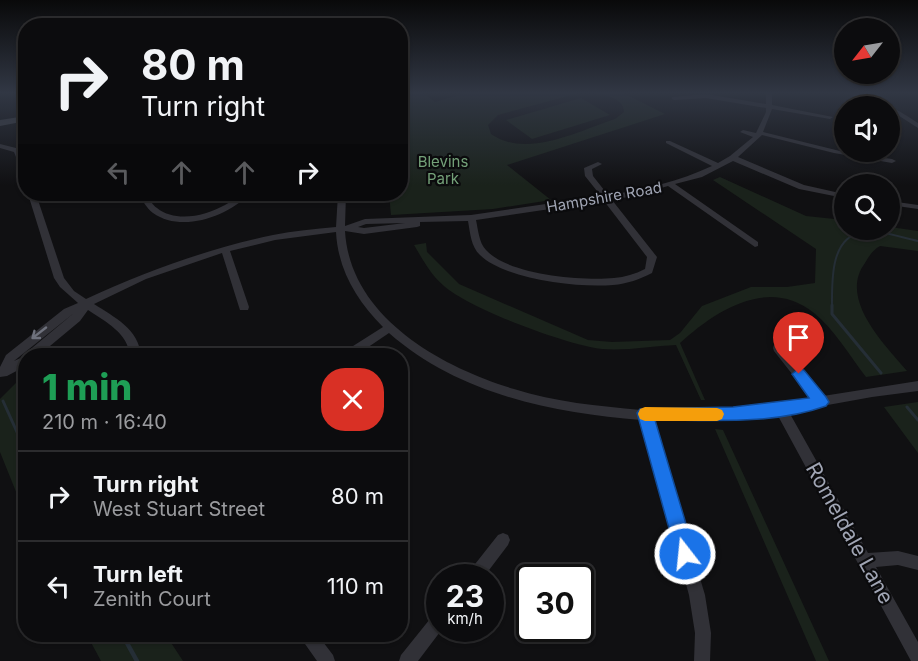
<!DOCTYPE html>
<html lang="en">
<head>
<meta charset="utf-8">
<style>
	body { margin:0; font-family:Inter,sans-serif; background:#1a1a1c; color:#f1f3f6; height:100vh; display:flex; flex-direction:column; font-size:22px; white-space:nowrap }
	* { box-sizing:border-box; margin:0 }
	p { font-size:20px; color:#9a9b9e }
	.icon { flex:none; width:33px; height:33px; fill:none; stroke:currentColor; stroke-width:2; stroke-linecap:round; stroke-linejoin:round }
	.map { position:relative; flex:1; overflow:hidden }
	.side { position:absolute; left:18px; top:348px; width:390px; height:294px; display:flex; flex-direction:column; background:#0c0c0e; border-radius:24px; box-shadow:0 2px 4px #0004,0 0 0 2px #2c2c2e }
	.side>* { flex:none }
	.hud { position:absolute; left:18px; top:18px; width:390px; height:183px; border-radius:24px; box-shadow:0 2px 4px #0004,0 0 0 2px #2c2c2e; background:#0c0c0e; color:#f1f3f6; overflow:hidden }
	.needle { width:39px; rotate:239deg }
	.controls { position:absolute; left:834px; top:18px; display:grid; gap:12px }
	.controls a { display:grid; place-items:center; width:66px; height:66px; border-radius:50%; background:#0c0c0e; box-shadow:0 2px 4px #0004,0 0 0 2px #2c2c2e; font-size:30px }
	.speed { position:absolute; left:426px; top:564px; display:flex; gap:12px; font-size:30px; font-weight:700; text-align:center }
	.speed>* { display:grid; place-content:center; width:78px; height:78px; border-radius:50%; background:#0c0c0e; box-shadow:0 2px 4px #0004,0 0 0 2px #2c2c2e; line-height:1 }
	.speed small { font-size:15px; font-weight:400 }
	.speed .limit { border:3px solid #111; border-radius:9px; background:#fff; color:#111 }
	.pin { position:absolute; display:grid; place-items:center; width:51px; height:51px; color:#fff; margin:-62px -26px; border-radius:50% 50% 50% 0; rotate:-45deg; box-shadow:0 0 6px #0007 }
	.pin .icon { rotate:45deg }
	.me { position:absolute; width:66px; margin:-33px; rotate:344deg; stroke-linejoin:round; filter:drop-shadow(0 0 4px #0008) }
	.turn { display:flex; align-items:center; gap:21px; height:126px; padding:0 24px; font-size:27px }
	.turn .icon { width:78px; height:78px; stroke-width:2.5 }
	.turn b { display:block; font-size:42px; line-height:51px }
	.lanes { display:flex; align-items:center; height:57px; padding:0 24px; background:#0003; justify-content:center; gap:30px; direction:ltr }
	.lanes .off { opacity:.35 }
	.round { display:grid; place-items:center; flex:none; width:63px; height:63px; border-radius:24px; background:#1a1a1c }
	.headline { display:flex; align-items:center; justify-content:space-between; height:102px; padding:0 24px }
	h1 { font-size:36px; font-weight:800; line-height:45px; color:#1e9e55 }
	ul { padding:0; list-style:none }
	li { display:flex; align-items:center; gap:18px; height:90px; padding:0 24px; border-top:2px solid #2c2c2e }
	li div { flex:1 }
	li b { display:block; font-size:22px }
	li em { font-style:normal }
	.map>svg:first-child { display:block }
</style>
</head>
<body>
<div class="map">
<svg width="918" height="661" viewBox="0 0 918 661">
	<rect width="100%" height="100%" fill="#101012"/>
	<path fill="#1a221b" d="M401,93H423L435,102L462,94L460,93H579L498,115L488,125L491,134C527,159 578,131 615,119L624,112C624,96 600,94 587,93H623L665,114L507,165L551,200L493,209L391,215L389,194H400Z
		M581,98L610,115L532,139L506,120Z
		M720,177L806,216L844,220V230H890V227L918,231V251L880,246C873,250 869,256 865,263C838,299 885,345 907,371L866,377C850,356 834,329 814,313C768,276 715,311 680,343L705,400H701L676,345C652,346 626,351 602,349C567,345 470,309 444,286C431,275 423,260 414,245L426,243L427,252L459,284L588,340L612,342L670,340L680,333L702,306L751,287H787L815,283L816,249L713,180Z
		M20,379L26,387L25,514L0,452V399Z
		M918,402V453L884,407Z
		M715,429L723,430L829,661H816Z
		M87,635H166L183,661H101Z"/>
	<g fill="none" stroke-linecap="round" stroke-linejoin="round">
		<path stroke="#252e36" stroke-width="2" d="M832,306C832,281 830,237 863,232C879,229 902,238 918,241"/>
		<path stroke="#252e36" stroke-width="3" d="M832,305V314L881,373
			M3,401L26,452
			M907,407L918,420"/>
		<path stroke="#252e36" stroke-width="4.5" d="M122,634L137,661"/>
		<path fill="#313137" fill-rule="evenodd" d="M766,93H772V105L833,117L830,119L772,109L763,132L844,152L892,159L896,161L892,163L834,153L762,135L738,157L804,185L844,194V198L799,189L733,161L702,177L675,184L758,242V246L755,247L668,186L633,196L612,200L657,257L652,273C640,279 627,284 613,285C578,288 506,280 480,255C471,247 470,232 468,221L420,222V226L417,227L364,234L345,231C350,317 441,367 514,389C555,402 598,406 641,410L645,408L650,410C704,411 757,408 811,398L774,351L773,348L774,345H782L823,396L918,381V391L872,397L789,412L868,553L898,551L918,556V570L898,565L876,567L918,642V661H911L777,414L734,419L653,421L705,595L711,633L710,661H694L695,633L689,595L641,420C553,413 458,394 389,333L355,356H341L342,353L383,327C357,301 338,270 336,232L275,240L230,251L249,307L248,310H240L239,307L222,253L146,279L94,304C114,317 139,329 141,356H130C128,333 106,322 88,310L80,321L38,356H26V366L7,376L0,377V367L6,355L64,309L78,303L60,287L54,278L28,194H36L64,278L74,291L86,299C147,271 207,249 273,235C293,231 315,229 336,227L338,194H346L345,226L365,219L471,215L601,196L585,176L584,168L598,162L602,164L592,169L593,176L608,195C643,190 680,181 712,166L666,143V141H670L718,163L730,156L753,137L740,132L743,130L756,133L766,112V108L706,98L674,100L672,99V97L706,94L766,104ZM604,201L647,257L645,269C635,274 625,277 614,278C582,281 508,275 486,250C479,243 478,229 476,220ZM405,223L364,228L358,227L366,224ZM74,313L26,353L25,356L14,361Z
			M845,93C868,91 899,111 918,123V128L890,110V106H882Z
			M0,144L20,149L26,162V174L22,172L14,152L0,148Z
			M138,194H146C149,198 152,205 157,208C176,223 205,216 225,205C234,200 239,193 249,194C227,217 181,233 153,213C146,208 143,200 138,194Z
			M890,201L918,205V209L890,205Z
			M503,533L508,535L510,540L508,545L483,578H466L468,573L498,535Z
			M440,612V628H443L418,661H399L401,655L434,614Z
			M298,634H317L333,655L335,661H317Z"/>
		<path fill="#3e4047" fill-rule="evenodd" d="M26,116V121L0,126V120Z"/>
	</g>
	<defs><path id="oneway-shaft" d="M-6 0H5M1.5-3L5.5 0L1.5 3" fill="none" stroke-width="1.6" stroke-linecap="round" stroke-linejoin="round" transform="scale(1.5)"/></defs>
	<use stroke="#6e717c" href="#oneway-shaft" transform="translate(39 333) rotate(142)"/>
	<linearGradient id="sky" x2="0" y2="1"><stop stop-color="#09090a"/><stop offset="0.5" stop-color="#313744"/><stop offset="1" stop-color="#313744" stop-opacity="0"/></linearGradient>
	<rect width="918" height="185" fill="url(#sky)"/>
	<path fill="#1a73e8" stroke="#114b97" stroke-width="1.5" d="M799,368L804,370L826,397L829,402L826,406C773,425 711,420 655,420L695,554L692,561L685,564L678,561L637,413L640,409L733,407L809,398L792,374Z"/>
	<path fill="#f59e0b" d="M645,407L717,408L722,410L724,414L722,419L717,421H645L640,419L638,414L640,409Z"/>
	<g text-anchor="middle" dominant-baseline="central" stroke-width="4.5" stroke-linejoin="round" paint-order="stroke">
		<g font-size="15" fill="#74a179" stroke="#0b0b0d">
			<text x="443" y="161">Blevins<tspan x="443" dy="17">Park</tspan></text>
		</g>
		<g font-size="15" fill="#a0a5b4" stroke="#0b0b0d">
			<text transform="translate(604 197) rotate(-10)">Hampshire Road</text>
		</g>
		<g font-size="21" fill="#a0a5b4" stroke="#0b0b0d">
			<text transform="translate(850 533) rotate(61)">Romeldale Lane</text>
		</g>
	</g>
</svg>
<div class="controls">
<a><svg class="needle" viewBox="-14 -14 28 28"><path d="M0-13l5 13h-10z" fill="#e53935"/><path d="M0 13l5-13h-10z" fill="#9a9b9e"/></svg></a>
<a><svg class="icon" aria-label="sound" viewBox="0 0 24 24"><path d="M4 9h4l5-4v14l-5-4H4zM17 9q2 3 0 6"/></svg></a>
<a><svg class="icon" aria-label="search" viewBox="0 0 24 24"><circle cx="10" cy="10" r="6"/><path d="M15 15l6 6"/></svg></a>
</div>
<div class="speed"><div>23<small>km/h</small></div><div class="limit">30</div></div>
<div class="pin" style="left:799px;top:374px;background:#d93025"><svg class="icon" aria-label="arrive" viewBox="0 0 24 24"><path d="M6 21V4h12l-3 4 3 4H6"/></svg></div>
<svg class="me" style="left:685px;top:554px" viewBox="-20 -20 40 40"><circle r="17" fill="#1a73e8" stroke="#fff" stroke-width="3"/><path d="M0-11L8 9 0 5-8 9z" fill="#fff"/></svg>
<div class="hud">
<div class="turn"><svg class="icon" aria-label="right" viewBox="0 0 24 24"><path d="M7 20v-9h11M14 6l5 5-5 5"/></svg><div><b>80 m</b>Turn right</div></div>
<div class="lanes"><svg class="icon off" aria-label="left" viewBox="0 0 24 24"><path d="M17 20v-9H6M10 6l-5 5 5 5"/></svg><svg class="icon off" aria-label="ahead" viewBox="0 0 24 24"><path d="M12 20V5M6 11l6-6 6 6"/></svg><svg class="icon off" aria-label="ahead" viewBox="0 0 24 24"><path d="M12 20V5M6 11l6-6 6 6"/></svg><svg class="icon" aria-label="right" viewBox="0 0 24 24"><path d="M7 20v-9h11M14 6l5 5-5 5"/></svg></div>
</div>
<section class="side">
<div class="headline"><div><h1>1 min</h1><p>210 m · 16:40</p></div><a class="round" style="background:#d93025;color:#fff"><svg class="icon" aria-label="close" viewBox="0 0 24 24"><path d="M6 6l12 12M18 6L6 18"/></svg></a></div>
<ul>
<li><svg class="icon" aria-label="right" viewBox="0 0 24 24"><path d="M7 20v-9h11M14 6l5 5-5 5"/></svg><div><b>Turn right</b><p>West Stuart Street</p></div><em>80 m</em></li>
<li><svg class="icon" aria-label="left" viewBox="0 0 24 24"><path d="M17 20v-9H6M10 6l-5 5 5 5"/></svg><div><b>Turn left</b><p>Zenith Court</p></div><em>110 m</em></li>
</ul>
</section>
</div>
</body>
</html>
